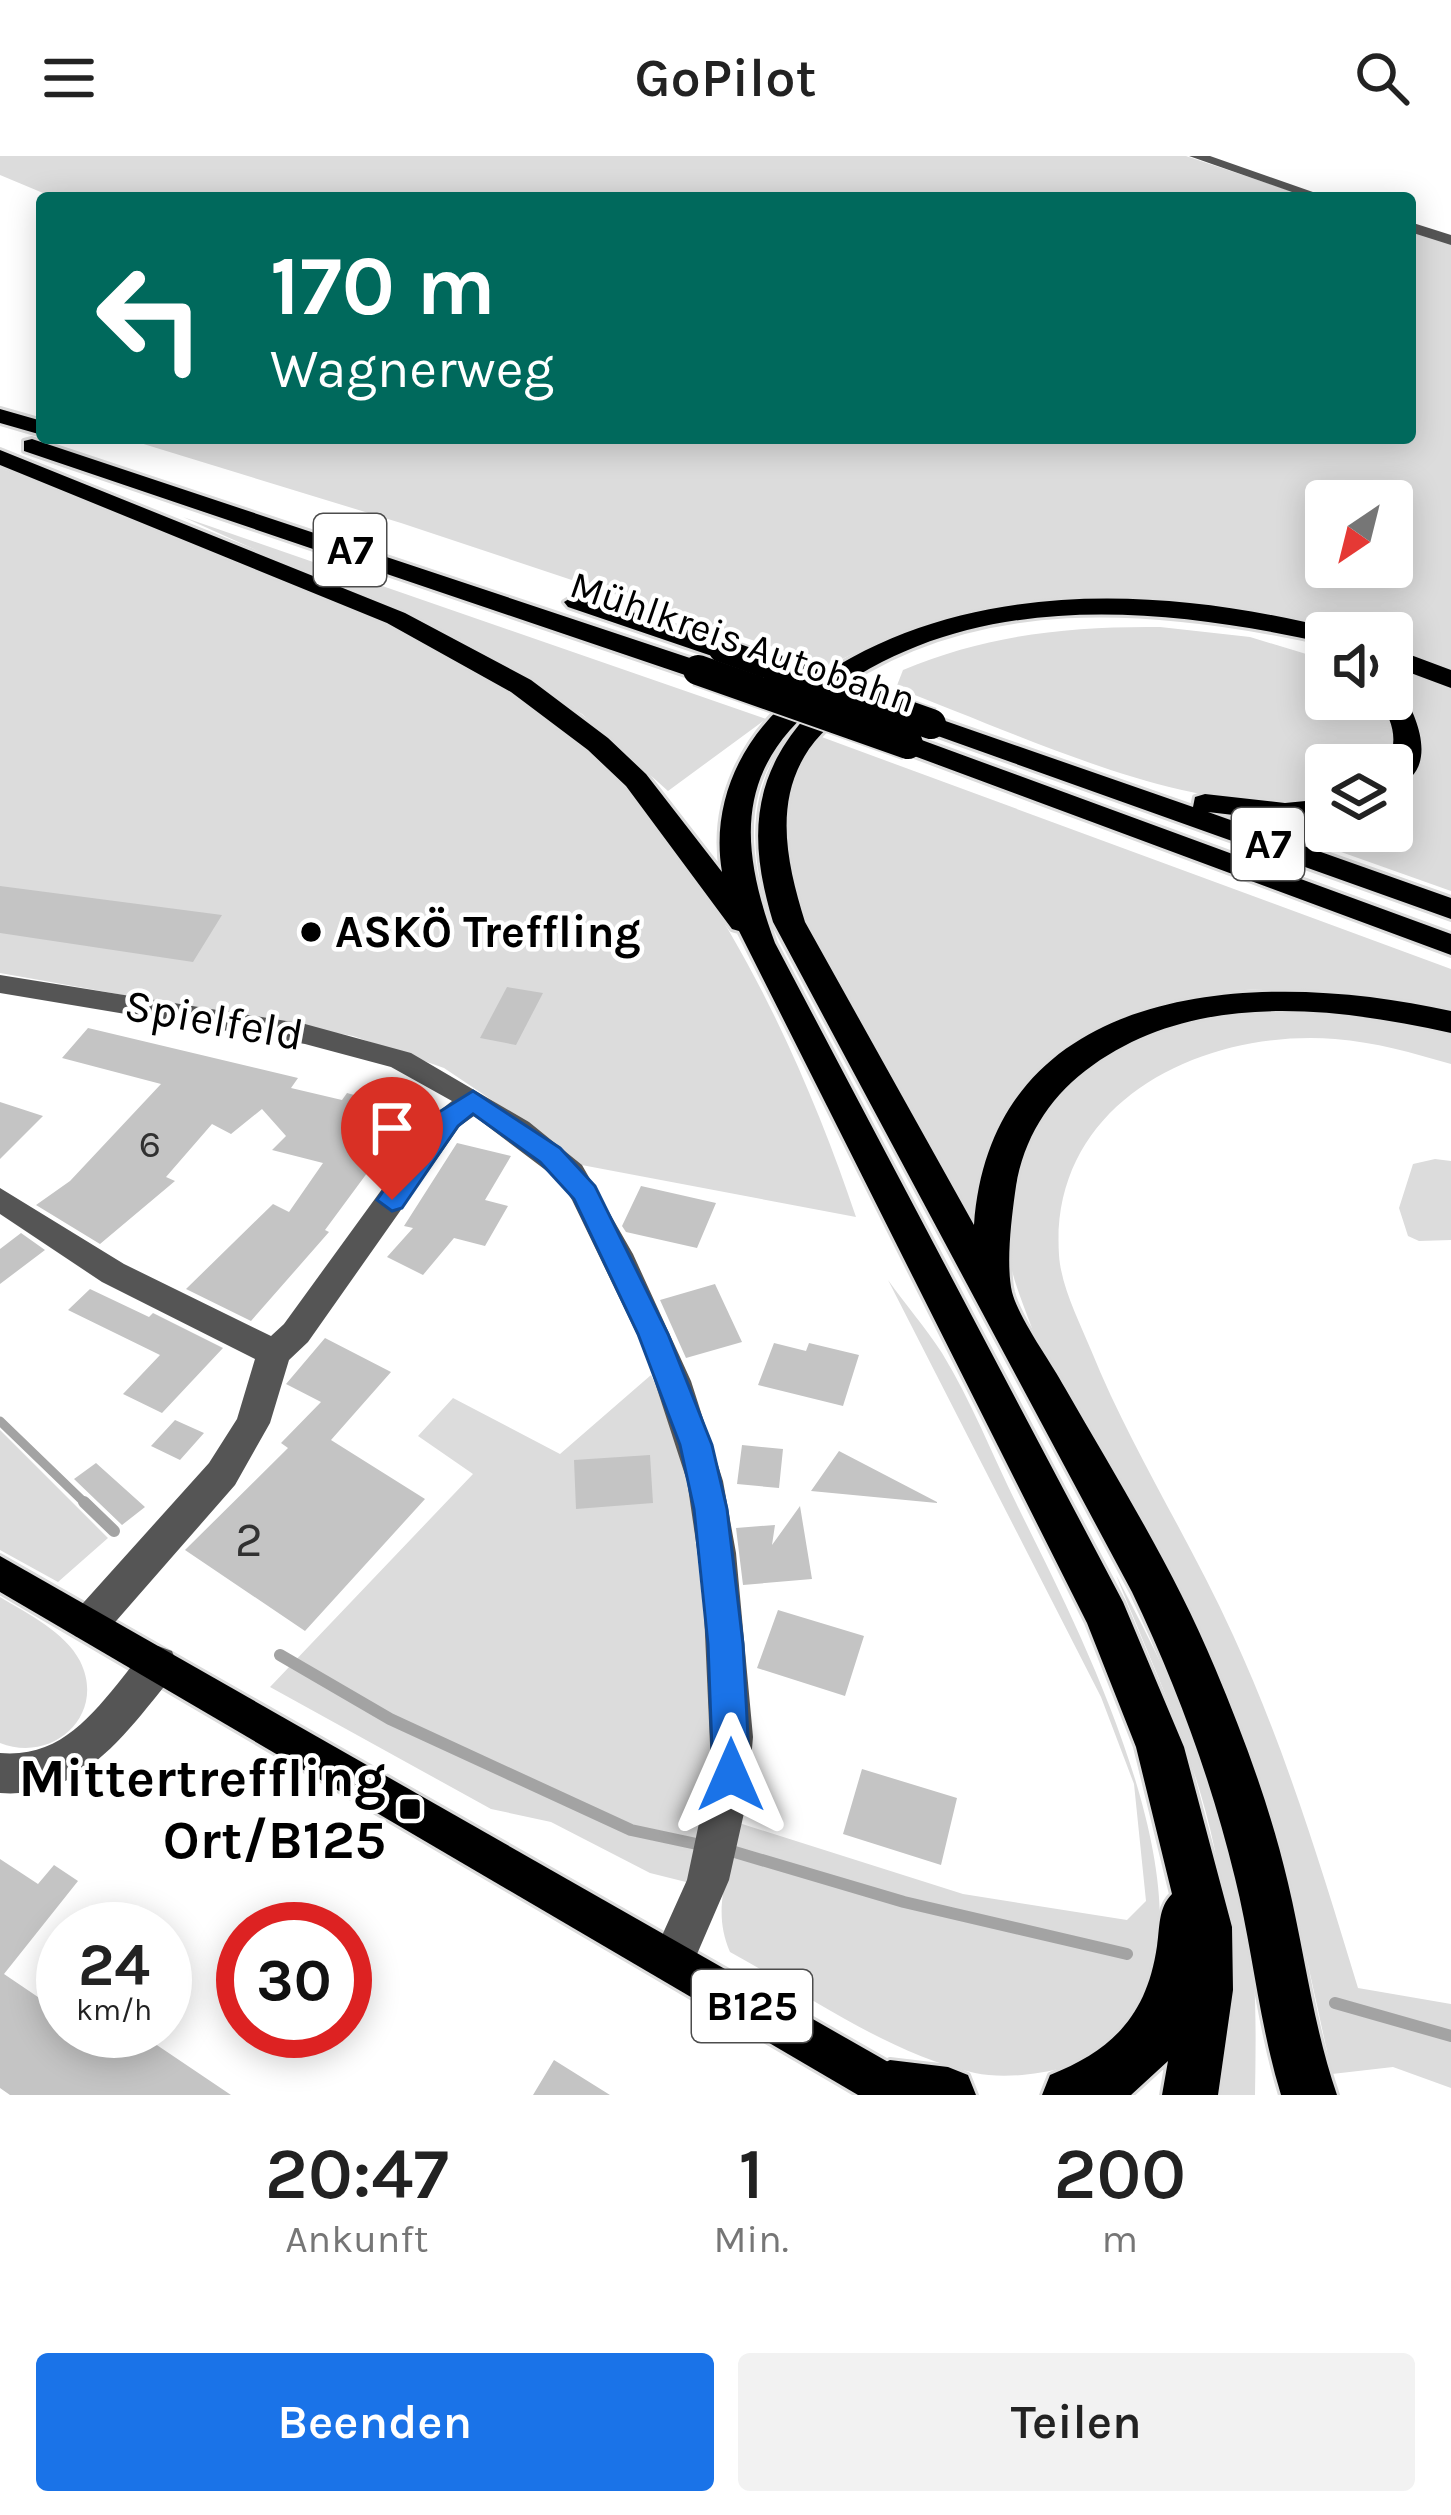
<!DOCTYPE html>
<html lang="de">
<head>
<meta charset="utf-8">
<style>
	body { margin:0; font-family:Karla,sans-serif; background:#f2f2f2; color:#222; height:100vh; display:flex; flex-direction:column; font-size:45px; white-space:nowrap }
	* { box-sizing:border-box; margin:0 }
	p { font-size:39px; color:#767676 }
	.icon { flex:none; width:66px; height:66px; fill:none; stroke:currentColor; stroke-width:2; stroke-linecap:round; stroke-linejoin:round }
	.map { position:relative; height:1939px; overflow:hidden }
	.sheet { display:flex; flex-direction:column; background:#fff; flex:1 }
	.sheet>* { flex:none }
	.hud { position:absolute; left:36px; top:36px; width:1380px; height:252px; border-radius:12px; box-shadow:0 6px 30px #0003; background:#00695c; color:#fff; overflow:hidden }
	.needle { width:78px; rotate:215deg }
	.fabs { position:absolute; left:1305px; top:324px; display:grid; gap:24px }
	.fabs a { display:grid; place-items:center; width:108px; height:108px; border-radius:12px; background:#fff; box-shadow:0 6px 30px #0003; font-size:60px }
	.speed { position:absolute; left:36px; top:1746px; display:flex; gap:24px; font-size:60px; font-weight:700; text-align:center }
	.speed>* { display:grid; place-content:center; width:156px; height:156px; border-radius:50%; background:#fff; box-shadow:0 6px 30px #0003; line-height:1 }
	.speed small { font-size:30px; font-weight:400 }
	.speed .limit { border:18px solid #d22; background:#fff; color:#111 }
	.pin { position:absolute; display:grid; place-items:center; width:102px; height:102px; color:#fff; margin:-123px -51px; border-radius:50% 50% 50% 0; rotate:-45deg; box-shadow:0 0 12px #0007 }
	.pin .icon { rotate:45deg }
	.me { position:absolute; width:132px; margin:-66px; rotate:0deg; stroke-linejoin:round; filter:drop-shadow(0 0 9px #0008) }
	.turn { display:flex; align-items:center; gap:42px; height:252px; padding:0 36px; font-size:54px }
	.turn .icon { width:156px; height:156px; stroke-width:2.5 }
	.turn b { display:block; font-size:84px; line-height:102px }
	.eta { display:flex; justify-content:space-evenly; align-items:center; height:204px; text-align:center }
	.eta b { font-size:72px; font-weight:600; line-height:84px }
	.primary-button { display:flex; gap:24px; margin-top:auto; padding:24px 36px }
	.primary-button a { flex:1; height:138px; border-radius:12px; background:#1a73e8; color:#fff; font-size:48px; font-weight:600; line-height:138px; text-align:center }
	.primary-button a+a { background:#f2f2f2; color:#222 }
	header { display:flex; justify-content:space-between; align-items:center; height:156px; padding:0 36px; background:#fff; font-size:54px; font-weight:600 }
	.map>svg:first-child { display:block }
</style>
</head>
<body>
<header><svg class="icon" aria-label="menu" viewBox="0 0 24 24"><path d="M4 6h16M4 12h16M4 18h16"/></svg>GoPilot<svg class="icon" aria-label="search" viewBox="0 0 24 24"><circle cx="10" cy="10" r="6"/><path d="M15 15l6 6"/></svg></header>
<div class="map">
<svg width="1451" height="1939" viewBox="0 0 1451 1939">
	<rect width="100%" height="100%" fill="#fff"/>
	<path fill="#dcdcdc" fill-rule="evenodd" d="M0,0H1186L1312,42H55L0,19Z
		M1410,75L1451,88V516L1392,493V477C1347,477 1308,466 1264,460C1118,439 961,434 830,510L401,367L124,282H1410ZM1326,345H1392V411H1326Z
		M0,312C82,344 163,376 245,409C359,454 478,501 573,581C707,693 801,897 856,1061L571,1007L511,957L444,912L353,880L0,817Z
		M183,361L766,563L668,635L582,558L483,497Z
		M1160,471L1250,481L1326,504V543H1382L1397,563L1391,609H1326V644C1192,664 1023,579 896,532L903,514C987,479 1069,470 1160,471Z
		M1392,505L1451,530V735L1240,660L1326,658V675H1392V633C1431,603 1427,563 1392,531Z
		M819,580L1451,813V857C1357,836 1246,817 1153,854C1129,864 1105,884 1083,898C1066,909 1046,919 1029,933C983,970 980,1039 981,1093L803,767L779,671L793,614Z
		M1320,854L1451,876V908C1413,897 1375,886 1335,883C1201,873 1049,946 1059,1099C1061,1130 1079,1165 1091,1194C1131,1293 1189,1382 1233,1479C1285,1592 1322,1713 1358,1832L1451,1848V1932L1393,1911L1332,1918L1287,1713L1238,1580L1034,1178C1023,1147 1007,1113 1007,1080C1007,1065 1013,1049 1015,1034C1042,887 1190,852 1320,854Z
		M1435,1003L1451,1005V1084L1419,1085L1408,1080L1399,1052L1413,1008Z
		M888,1124C905,1148 926,1172 942,1197C972,1246 993,1301 1019,1353C1076,1469 1246,1789 1106,1893C1075,1915 1012,1925 975,1917C888,1898 807,1838 730,1796C710,1750 731,1714 739,1667L963,1738L1127,1764L1146,1745L1134,1628L1101,1541Z
		M651,1219L673,1266L689,1327L712,1530L717,1605L694,1728L650,1717L551,1666L491,1653L270,1531L473,1318L418,1280L453,1242L560,1298Z
		M0,1274L108,1382L58,1426L0,1394Z
		M1116,1419C1172,1525 1226,1635 1247,1754C1257,1815 1256,1878 1255,1939H1211C1215,1882 1227,1820 1224,1763C1217,1643 1160,1529 1116,1419Z
		M0,1441C28,1458 65,1476 80,1505C107,1559 53,1608 0,1587Z"/>
	<g fill="none" stroke-linecap="round" stroke-linejoin="round">
		<path stroke="#a3a3a3" stroke-width="9" d="M0,1265L87,1349"/>
		<path stroke="#a3a3a3" stroke-width="12" d="M84,1346L114,1375
			M280,1499L390,1563L631,1674L706,1690
			M728,1694L904,1746L1127,1798
			M1335,1847L1451,1880"/>
	</g>
	<path fill="#c4c4c4" d="M0,730L222,759L193,806L0,777Z
		M507,831L543,837L516,889L480,882Z
		M88,872L298,922L291,932L342,944L347,937L394,950L357,1005L373,1009L325,1074L329,1076L251,1165L186,1133L273,1048L289,1056L323,1007L272,994L286,980L262,953L231,978L212,968L166,1021L175,1025L100,1088L36,1049L70,1025L161,928L62,902Z
		M0,946L43,960L0,1003Z
		M457,987L511,1000L485,1044L508,1050L485,1090L454,1082L423,1119L387,1101L413,1072L404,1070Z
		M641,1030L716,1047L697,1092L626,1076L622,1070Z
		M21,1077L45,1094L0,1128V1093Z
		M715,1128L742,1186L686,1202L660,1144Z
		M90,1133L149,1161L153,1157L223,1192L162,1257L123,1238L160,1199L68,1154Z
		M325,1182L391,1216L331,1284L425,1343L305,1475L185,1394L288,1292L281,1287L321,1246L286,1228Z
		M774,1187L806,1195L809,1187L859,1199L843,1250L758,1229Z
		M175,1264L204,1277L180,1304L151,1290Z
		M742,1289L783,1293L779,1332L737,1328Z
		M839,1295L937,1346V1347L811,1335Z
		M650,1299L653,1347L576,1353L574,1304Z
		M96,1307L145,1351L122,1369L74,1323Z
		M800,1350L812,1423L743,1429L736,1372L775,1369L772,1389Z
		M778,1454L864,1480L845,1540L757,1512Z
		M862,1613L957,1642L941,1709L843,1678Z
		M0,1703L38,1728L54,1709L78,1725L4,1818L63,1858V1875H136L231,1939H10L0,1932Z
		M554,1904L610,1939H533Z"/>
	<g fill="none" stroke-linecap="round" stroke-linejoin="round">
		<defs>
			<path id="major" d="M0,1400L918,1923L925,1939H858L0,1436Z"/>
			<path id="highway" d="M0,253L42,265V279L0,267Z
				M32,283L708,508L711,514L708,520H688L24,295V285Z
				M0,294L405,457L531,524L608,582L646,618L722,716C710,645 743,577 801,534C954,420 1158,429 1335,473L1338,477H1326V487C1158,450 970,432 825,542C734,611 739,689 775,787L1123,1446L1184,1591L1232,1771L1233,1834L1218,1939H1162L1168,1905L1131,1939H1042L1050,1919C1113,1894 1147,1859 1157,1790C1160,1771 1158,1752 1172,1738L1136,1591L1087,1467L739,775L732,773L626,630L588,594L511,536L387,467L0,309Z
				M577,438L730,488L734,494L721,502L712,500L568,451L564,446Z
				M1392,492L1451,514V532L1392,510Z
				M848,530L862,538C846,558 824,571 809,593C773,646 787,708 805,766L974,1069C992,821 1265,813 1451,855V877C1330,850 1190,834 1085,915C1046,945 1021,988 1015,1037C1011,1066 1006,1109 1012,1136C1019,1163 1051,1206 1065,1232C1117,1323 1175,1415 1215,1512C1244,1581 1271,1654 1288,1727C1305,1799 1313,1869 1337,1939H1281C1259,1867 1253,1795 1235,1722C1211,1623 1176,1528 1132,1436L773,766C750,690 749,626 804,563C815,550 831,534 848,530Z
				M1392,535L1402,537C1420,564 1439,619 1392,631V609H1387C1399,584 1393,565 1378,543H1392Z
				M931,560L1193,651L1195,641L1205,638L1285,647L1326,643V661L1285,665L1208,656L1451,742V763L921,574L917,568L921,562Z
				M908,579L1451,778V799L898,594L894,588Z
				M890,1904L948,1911L968,1919L976,1939H865L862,1932L871,1913Z"/>
		</defs>
		<use href="#major" stroke="#dbdbdb" stroke-width="6"/>
		<use href="#highway" stroke="#dbdbdb" stroke-width="6"/>
		<path fill="#555" fill-rule="evenodd" d="M1189,0H1210L1330,42H1309Z
			M1410,66L1451,79V89L1410,76Z
			M0,819L305,868L411,897L529,966L582,1009L633,1098L691,1225L723,1325L736,1397L753,1581L748,1639L729,1724L688,1819L673,1826L658,1819L651,1804L687,1724L711,1610L703,1434L687,1325L644,1193L572,1044L560,1025L474,960L460,970L308,1186L289,1204L270,1267L235,1329L103,1480L89,1485L75,1480L70,1468L75,1456L209,1307L237,1263L255,1203L102,1126L0,1058V1032L124,1108L271,1180L284,1168L438,956L452,945L391,911L305,888L0,837Z
			M158,1490L172,1495L177,1508L172,1521C125,1578 82,1643 0,1637V1597C58,1602 89,1563 123,1521C134,1507 142,1496 158,1490Z"/>
		<use href="#major" fill="#000" fill-rule="evenodd"/>
		<use href="#highway" fill="#000" fill-rule="evenodd"/>
		<defs>
			<path id="highway-bridge-far1" d="M721,494L786,517
				M698,514L707,517"/>
			<path id="highway-bridge" d="M698,514L908,588
				M778,514L931,568"/>
		</defs>
		<use href="#highway-bridge-far1" stroke="#dbdbdb" stroke-width="28" stroke-linecap="butt"/>
		<use href="#highway-bridge" stroke="#dbdbdb" stroke-width="34" stroke-linecap="butt"/>
		<use href="#highway-bridge-far1" stroke="#000" stroke-width="24"/>
		<use href="#highway-bridge" stroke="#000" stroke-width="30"/>
	</g>
	<path fill="#1a73e8" stroke="#114b97" stroke-width="3" d="M473,935L560,992L595,1030L668,1178L712,1289L727,1353L743,1488L750,1619L745,1632L731,1637L718,1632L713,1619L708,1488L694,1353L680,1289L638,1178L574,1043L540,1006L473,958L458,970L402,1052L392,1055L377,1044L439,956Z"/>
	<g fill="#000" stroke="#fff" stroke-width="4.5">
		<circle cx="311" cy="776" r="12"/>
		<rect x="398" y="1641" width="24" height="24" rx="6"/>
	</g>
	<g text-anchor="middle" dominant-baseline="central" stroke-width="9" stroke-linejoin="round" paint-order="stroke">
		<g font-size="39" fill="#000" stroke="#fff">
			<text transform="translate(743 486) rotate(19)">Mühlkreis Autobahn</text>
		</g>
		<g font-size="39" fill="#313131">
			<text x="150" y="988">6</text>
		</g>
		<g fill="#fff" stroke="#4c4c4c" stroke-width="3">
			<rect x="314" y="358" width="72" height="72" rx="9"/>
			<rect x="1232" y="652" width="72" height="72" rx="9"/>
			<rect x="692" y="1814" width="120" height="72" rx="9"/>
		</g>
		<g font-size="42" font-weight="bold" fill="#000">
			<text x="350" y="394">A7</text>
			<text x="1268" y="688">A7</text>
			<text x="752" y="1850">B125</text>
		</g>
		<g font-size="45" font-weight="bold" fill="#000" stroke="#fff" text-anchor="start">
			<text x="335" y="776">ASKÖ Treffling</text>
		</g>
		<g font-size="45" fill="#000" stroke="#fff">
			<text transform="translate(214 864) rotate(10)">Spielfeld</text>
		</g>
		<g font-size="48" fill="#313131">
			<text x="249" y="1384">2</text>
		</g>
		<g font-size="54" font-weight="bold" fill="#000" stroke="#fff" text-anchor="end">
			<text x="386" y="1622">Mittertreffling<tspan x="386" dy="62">Ort/B125</tspan></text>
		</g>
	</g>
</svg>
<div class="fabs">
<a><svg class="needle" viewBox="-14 -14 28 28"><path d="M0-13l5 13h-10z" fill="#e53935"/><path d="M0 13l5-13h-10z" fill="#767676"/></svg></a>
<a><svg class="icon" aria-label="sound" viewBox="0 0 24 24"><path d="M4 9h4l5-4v14l-5-4H4zM17 9q2 3 0 6"/></svg></a>
<a><svg class="icon" aria-label="layers" viewBox="0 0 24 24"><path d="M12 4l9 5-9 5-9-5zM3 14l9 5 9-5"/></svg></a>
</div>
<div class="speed"><div>24<small>km/h</small></div><div class="limit">30</div></div>
<div class="pin" style="left:392px;top:1044px;background:#d93025"><svg class="icon" aria-label="arrive" viewBox="0 0 24 24"><path d="M6 21V4h12l-3 4 3 4H6"/></svg></div>
<svg class="me" style="left:731px;top:1619px" viewBox="-20 -20 40 40"><path d="M0-17L14 15 0 8-14 15z" fill="#1a73e8" stroke="#fff" stroke-width="4"/></svg>
<div class="hud">
<div class="turn"><svg class="icon" aria-label="left" viewBox="0 0 24 24"><path d="M17 20v-9H6M10 6l-5 5 5 5"/></svg><div><b>170 m</b>Wagnerweg</div></div>
</div>
</div>
<section class="sheet">
<div class="eta">
<div><b>20:47</b><p>Ankunft</p></div>
<div><b>1</b><p>Min.</p></div>
<div><b>200</b><p>m</p></div>
</div>
<div class="primary-button"><a>Beenden</a><a>Teilen</a></div>
</section>
</body>
</html>
